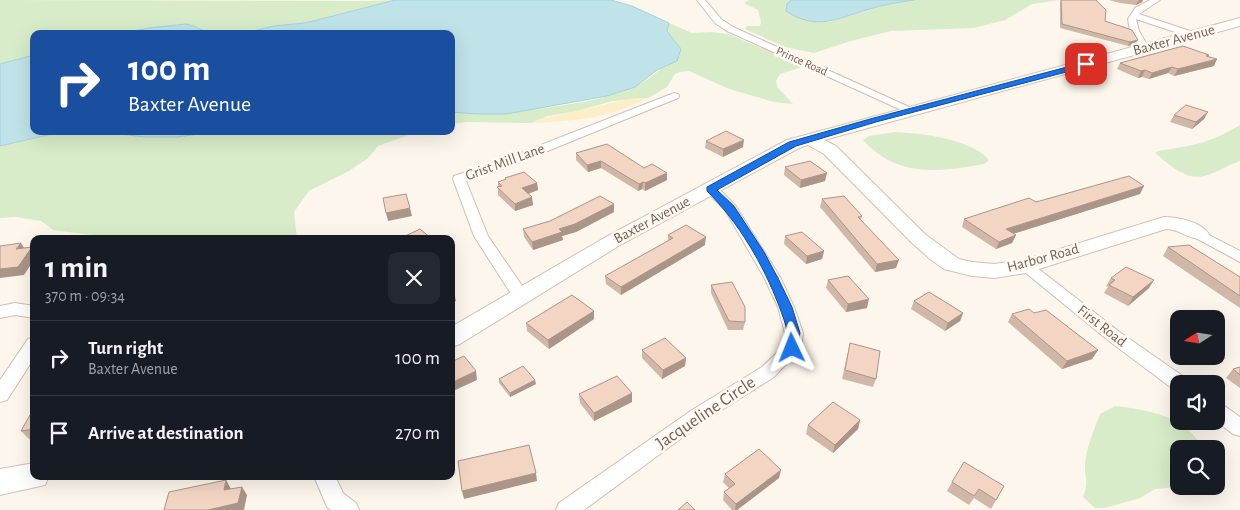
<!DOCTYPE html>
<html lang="en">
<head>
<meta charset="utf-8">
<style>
	body { margin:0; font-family:"Alegreya Sans",sans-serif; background:#242831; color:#f1f3f6; height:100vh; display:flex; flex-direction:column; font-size:19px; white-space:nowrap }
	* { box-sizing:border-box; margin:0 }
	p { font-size:16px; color:#9ea1a6 }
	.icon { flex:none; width:28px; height:28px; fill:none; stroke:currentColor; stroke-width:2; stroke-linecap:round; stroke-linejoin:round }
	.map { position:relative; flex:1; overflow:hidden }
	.drawer { position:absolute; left:30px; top:235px; width:425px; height:245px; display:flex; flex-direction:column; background:#171b24; border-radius:10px; box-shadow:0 5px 20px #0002 }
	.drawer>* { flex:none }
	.banner { position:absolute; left:30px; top:30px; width:425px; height:105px; border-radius:10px; box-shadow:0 5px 20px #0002; background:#1a4fa0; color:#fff; overflow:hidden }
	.needle { width:32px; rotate:258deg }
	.buttons { position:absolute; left:1170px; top:310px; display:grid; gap:10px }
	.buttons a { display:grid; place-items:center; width:55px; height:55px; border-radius:10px; background:#171b24; box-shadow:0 5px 20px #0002; font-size:25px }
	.pin { position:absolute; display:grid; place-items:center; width:42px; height:42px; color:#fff; margin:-21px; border-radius:10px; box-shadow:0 2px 8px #0006 }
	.me { position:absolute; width:55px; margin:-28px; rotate:358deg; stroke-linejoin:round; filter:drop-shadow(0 0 4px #0008) }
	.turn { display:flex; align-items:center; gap:18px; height:105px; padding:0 15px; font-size:22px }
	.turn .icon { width:65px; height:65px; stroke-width:2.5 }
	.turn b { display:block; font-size:35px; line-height:42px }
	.round { display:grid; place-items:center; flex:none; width:52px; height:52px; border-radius:10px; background:#242831 }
	.headline { display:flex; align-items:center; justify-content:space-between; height:85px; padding:0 15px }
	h1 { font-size:30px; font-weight:600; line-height:38px }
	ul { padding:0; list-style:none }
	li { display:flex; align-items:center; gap:15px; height:75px; padding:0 15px; border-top:1px solid #363941 }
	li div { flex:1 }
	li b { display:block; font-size:19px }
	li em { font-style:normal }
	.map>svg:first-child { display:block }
</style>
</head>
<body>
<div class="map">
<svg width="1240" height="510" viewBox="0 0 1240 510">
	<rect width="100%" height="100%" fill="#fdf6ec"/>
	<path fill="#d8ecc9" d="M0,0L367,1L395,0L305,23L274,26L236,33H208L194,26L176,25L119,34H34V55L0,64Z
		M749,0H791L787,4L793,16L816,22H829L880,6L915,0H1060L1032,4L1005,20L974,28L891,31L851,41L814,53L785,47L745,29L747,26H760L761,22L758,10L744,3Z
		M669,23L692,33L711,32L728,34L802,65V67L780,74L776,81L778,88L793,104L774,102L729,89L689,71L680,72L675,74L667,87L648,98L613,101L577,111L548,116L531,123L467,122L451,124V112C490,115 520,112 558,106C584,102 610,98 633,87C651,80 668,63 681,49L667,31Z
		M1240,125V161C1228,165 1216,173 1204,176C1185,181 1168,163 1155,153L1158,151C1191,146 1211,143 1240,125Z
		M65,131H97L144,137H177L221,131H420L378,146L368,158L349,171L309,191L294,212L297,239H99L92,235L53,230L41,221L16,217L0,218V146Z
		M895,132C921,133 972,139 989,160L984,164C940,172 897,178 863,140L869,136Z
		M1115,406C1137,408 1165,413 1184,426C1191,431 1197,440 1203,447V449H1179V486H1189L1155,489L1140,498L1105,508H1095L1083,497C1089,482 1085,480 1085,465C1086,448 1094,430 1100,414Z"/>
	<path fill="#fcefc7" d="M636,98H648C606,119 576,121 531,123C546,116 561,115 577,111C597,107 616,101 636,98Z"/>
	<path fill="#bfe3e8" stroke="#a5d3da" d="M395,0H611L632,6L669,23L667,31L681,49L677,61L657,70L635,87L607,96L506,114H479L451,112V34H119L149,28L186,24L194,26L208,33L252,31L274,26L305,23L329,17Z
		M791,0H915C899,2 882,5 866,10C836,19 816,31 786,11L787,4Z
		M34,55V131H65L0,146V64Z
		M97,131H221L177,137H144Z"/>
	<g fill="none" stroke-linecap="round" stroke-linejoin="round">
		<defs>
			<path id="street" d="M697,0H705L721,19L733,27L918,111L912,114L908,113L727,31L715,23Z
				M1150,0H1160L1139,14L1196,33V37H1190L1136,19L1139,31L1149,48L1144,51L1141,50L1130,31L1128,19L1135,8Z
				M674,93L678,94L679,96L678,98L513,165L466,181L488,236L529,296L527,300L521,301L515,300L474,236L453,179L454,176L505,159Z
				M711,185L716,186L735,205L780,277L794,307L803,333L801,348L774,377L706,420L584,510H556L559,503L692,410L762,367L784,346L785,333L778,307L764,277L725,210L704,189Z
				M1199,230L1240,251V262L1194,237L1192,234L1194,231Z
				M1026,261L1031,263L1121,333L1187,379L1189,384H1179V391L1173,389L1109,341L1021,269L1018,266L1021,263Z
				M15,303L34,306V318L15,315L0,318V306Z
				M34,337V358L7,400L0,402V380L28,339Z
				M1216,402L1223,405L1240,417V436L1233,434L1216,421Z
				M314,476H335L343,493L356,503L359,510H331L327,507Z"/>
			<path id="secondary" d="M1240,18V26L824,140L836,146L926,235L959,259L972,262L994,264L1024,260L1164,217C1178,217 1201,222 1209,234L1206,238C1191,242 1181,229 1166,229L1026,273L994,278L972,276L944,269L930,259L912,243L824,154L808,145L799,148L620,245L460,344L451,347V327L606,237L787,140Z
				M34,463V476H49L45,485L0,495V469Z"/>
		</defs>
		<use href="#street" stroke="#d1beb0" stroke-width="2"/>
		<use href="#secondary" stroke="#d6c0b0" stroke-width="2"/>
		<use href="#street" fill="#fff" fill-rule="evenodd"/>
		<use href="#secondary" fill="#fff" fill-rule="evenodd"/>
	</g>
	<path fill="#d1b7a8" d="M1061,0H1096L1105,21L1135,44L1128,46L1060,28V3Z
		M1109,0H1143L1142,2L1136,5L1120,3Z
		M1209,55L1208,56L1214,66L1174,76L1168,73L1149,79L1142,77L1138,78L1117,69L1120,63Z
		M1208,112L1204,119L1192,129L1170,122L1174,115Z
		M706,141L743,147L723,157L705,148Z
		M576,153L667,173V180L645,191L642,189L638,191L601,168L588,172L576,160Z
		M785,167L825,181L800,188L784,175Z
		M505,178L537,183L538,190L529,194L533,205L515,211L498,195V182L505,180Z
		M1140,194L1013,234L1016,235L1012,243L996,249L962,227L964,219L1036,202Z
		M822,199L862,216L861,220L896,268L875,272L820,207Z
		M614,204V212L576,232L562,236L563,240L533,250L524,237L523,229Z
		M668,235L705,245L621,295L606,284L605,276L668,241Z
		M785,236L824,251L822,259L806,264L784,244Z
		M1168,247L1240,277V308L1163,256Z
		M1111,278L1149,288L1128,306L1104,293L1108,287L1106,286Z
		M828,280L867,308L846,312L826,288Z
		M711,285L745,322L743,330H728L711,293Z
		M914,301L963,313L960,321L945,331L911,309Z
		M594,311V319L549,349L527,331L526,323Z
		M1034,313L1098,350L1092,359L1062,369L1008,322L1012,314Z
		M850,343L876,379L873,387L842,379Z
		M642,350L686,358L685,366L662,379L642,358Z
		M1240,367V388L1226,378L1233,369Z
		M499,379L536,384L510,397L499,383Z
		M579,394L632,402L594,421L580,403Z
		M34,415V438L29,439L21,431Z
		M860,420L858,429L833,453L806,434L808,425Z
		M725,474L779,478L737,510H732L723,500L724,492L729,488L723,482Z
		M952,482L1004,486L991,509L974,498L969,505L947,491Z"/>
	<path fill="#aa9588" d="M1140,0H1143L1142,2L1136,5L1138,1Z
		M1138,40L1135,44L1128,46L1130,42Z
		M1217,59L1214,66L1174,76L1178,69Z
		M1172,67L1168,73L1149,79L1152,73Z
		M1145,70L1142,77L1138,78L1141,71Z
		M1208,112L1204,119L1192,129L1196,122Z
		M744,140L743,147L723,157V149Z
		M601,161V168L588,172L587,165Z
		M667,173V180L645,191V183Z
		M827,173L825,181L800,188L801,180Z
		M643,182L642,189L638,191L639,184Z
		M537,183L538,190L523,195L522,188Z
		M1144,186L1140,194L1003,237L1006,229Z
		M532,197L533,205L515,211V204Z
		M614,204V212L576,232L562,236L563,240L533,250L532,242Z
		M410,208L412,216L388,221L386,213Z
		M1016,235L1012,243L996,249L999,242Z
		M706,237L705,245L621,295V287Z
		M21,243L26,251L16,249Z
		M32,247L34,250V260L24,275L0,278V269Z
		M824,251L822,259L806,264L807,256Z
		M899,260L896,268L875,272L877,264Z
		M1154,280L1149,288L1128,306L1133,297Z
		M454,293L456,301L451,303V294Z
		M869,299L867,308L846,312L848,304Z
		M594,311V319L549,349L548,340Z
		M963,313L960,321L945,331L948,323Z
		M1098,350L1092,359L1062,369L1067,361Z
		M686,358L685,366L662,379L663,370Z
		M476,371L477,380L451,392V383Z
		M535,380L536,384L510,397V393Z
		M632,393V402L594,421V413Z
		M860,420L858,429L833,453L835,445Z
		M781,470L779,478L737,510H735L736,504Z
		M536,473L537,481L464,499L462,491Z
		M226,480L231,489L224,490Z
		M242,487L247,495L244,510H208Z"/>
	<path fill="#f3d5c3" stroke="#aa9588" d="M1061,0H1096L1106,10L1105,21L1132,30L1138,40L1130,42L1062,24Z
		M1183,46L1209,55L1206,56L1217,59L1178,69L1172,67L1152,73L1145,70L1141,71L1120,63Z
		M1186,105L1208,112L1196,122L1174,115Z
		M726,131L744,140L723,149L706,141Z
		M607,144L644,168L652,164L667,173L645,183L643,182L639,184L601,161L587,165L576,153Z
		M810,161L827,173L801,180L785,167Z
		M524,172L537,183L522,188L532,197L515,204L497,187L502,186L498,182L506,179L505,178Z
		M1129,176L1144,186L1006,229L1016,235L999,242L964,219L1029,198L1036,202Z
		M406,194L410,208L386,213L383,198Z
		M600,196L614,204L575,224L559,229L562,232L532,242L523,229L550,221Z
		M844,196L862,216L858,217L899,260L877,264L822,199Z
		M686,225L706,237L621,287L605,276L673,238L668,235Z
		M420,229L432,239H402L401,238Z
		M802,232L824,251L807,256L785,236Z
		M21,243L16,249L32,247L18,267L0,269V246Z
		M1189,245L1240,277V296L1168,247Z
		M1126,267L1154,280L1133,297L1109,285L1115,280L1111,278Z
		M848,276L869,299L848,304L828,280Z
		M451,282L454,293L451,294Z
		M732,282L745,307V322L729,321L711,285Z
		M929,292L963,313L948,323L914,301Z
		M572,295L594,311L548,340L526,323Z
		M1029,309L1034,313L1046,310L1098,350L1067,361L1012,314Z
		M665,338L686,358L663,370L642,350Z
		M850,343L880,351L876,379L845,370Z
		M464,356L476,371L451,383V362Z
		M523,366L535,380L510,393L499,379Z
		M1240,367V375L1233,369Z
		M617,376L632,393L594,413L579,394Z
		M833,402L860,420L835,445L808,425Z
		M30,415H34V429L21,431Z
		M529,445L536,473L462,491L458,461Z
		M759,449L781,470L736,504L724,492L735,484L725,474Z
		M964,462L1004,486L996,500L979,489L974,496L952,482Z
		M226,480L224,490L242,487L238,503L208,510H164L169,492Z
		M687,502L695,510H678Z"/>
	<path fill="#1a73e8" stroke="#114b97" d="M1086,62L1090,64L1089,66L876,122L796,146L717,190L734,206L764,252L778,278L792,307L800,333L796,351H787C783,345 788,339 787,332C786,324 782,314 779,306C763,264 739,223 707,191V187L789,142L870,119Z"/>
	<g text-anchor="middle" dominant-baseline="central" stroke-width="5" stroke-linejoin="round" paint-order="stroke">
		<g font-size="12" fill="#7a5c4d" stroke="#fffaf3">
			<text transform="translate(802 61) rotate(24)">Prince Road</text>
		</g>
		<g font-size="15" fill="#7a5c4d" stroke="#fffaf3">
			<text transform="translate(1174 40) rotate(-15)">Baxter Avenue</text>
			<text transform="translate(505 162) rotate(-20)">Grist Mill Lane</text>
			<text transform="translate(652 220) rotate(-28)">Baxter Avenue</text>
			<text transform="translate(1043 258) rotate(-15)">Harbor Road</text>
			<text transform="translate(1102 326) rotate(38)">First Road</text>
		</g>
		<g font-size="18" fill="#7a5c4d" stroke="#fffaf3">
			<text transform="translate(706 413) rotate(-34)">Jacqueline Circle</text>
		</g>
	</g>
</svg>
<div class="buttons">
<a><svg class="needle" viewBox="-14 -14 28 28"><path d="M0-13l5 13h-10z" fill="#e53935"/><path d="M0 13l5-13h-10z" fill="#9ea1a6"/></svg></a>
<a><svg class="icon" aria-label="sound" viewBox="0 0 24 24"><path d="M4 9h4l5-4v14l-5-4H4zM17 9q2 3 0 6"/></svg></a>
<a><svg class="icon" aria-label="search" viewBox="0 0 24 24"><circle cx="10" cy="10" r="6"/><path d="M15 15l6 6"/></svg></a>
</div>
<div class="pin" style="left:1086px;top:64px;background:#d93025"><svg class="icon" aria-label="arrive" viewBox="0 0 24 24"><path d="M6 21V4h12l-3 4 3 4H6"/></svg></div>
<svg class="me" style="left:792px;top:348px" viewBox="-20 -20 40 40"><path d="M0-17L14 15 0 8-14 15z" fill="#1a73e8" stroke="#fff" stroke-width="4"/></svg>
<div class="banner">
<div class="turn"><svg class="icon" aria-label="right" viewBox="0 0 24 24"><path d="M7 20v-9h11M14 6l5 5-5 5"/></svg><div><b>100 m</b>Baxter Avenue</div></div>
</div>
<section class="drawer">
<div class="headline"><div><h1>1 min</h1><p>370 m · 09:34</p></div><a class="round"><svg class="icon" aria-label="close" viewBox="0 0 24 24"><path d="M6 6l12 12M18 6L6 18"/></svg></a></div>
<ul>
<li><svg class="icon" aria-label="right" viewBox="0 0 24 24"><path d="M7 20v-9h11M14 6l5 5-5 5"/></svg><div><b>Turn right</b><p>Baxter Avenue</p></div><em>100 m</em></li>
<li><svg class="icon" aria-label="arrive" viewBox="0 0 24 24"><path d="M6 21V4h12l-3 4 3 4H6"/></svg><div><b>Arrive at destination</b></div><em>270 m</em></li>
</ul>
</section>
</div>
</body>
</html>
